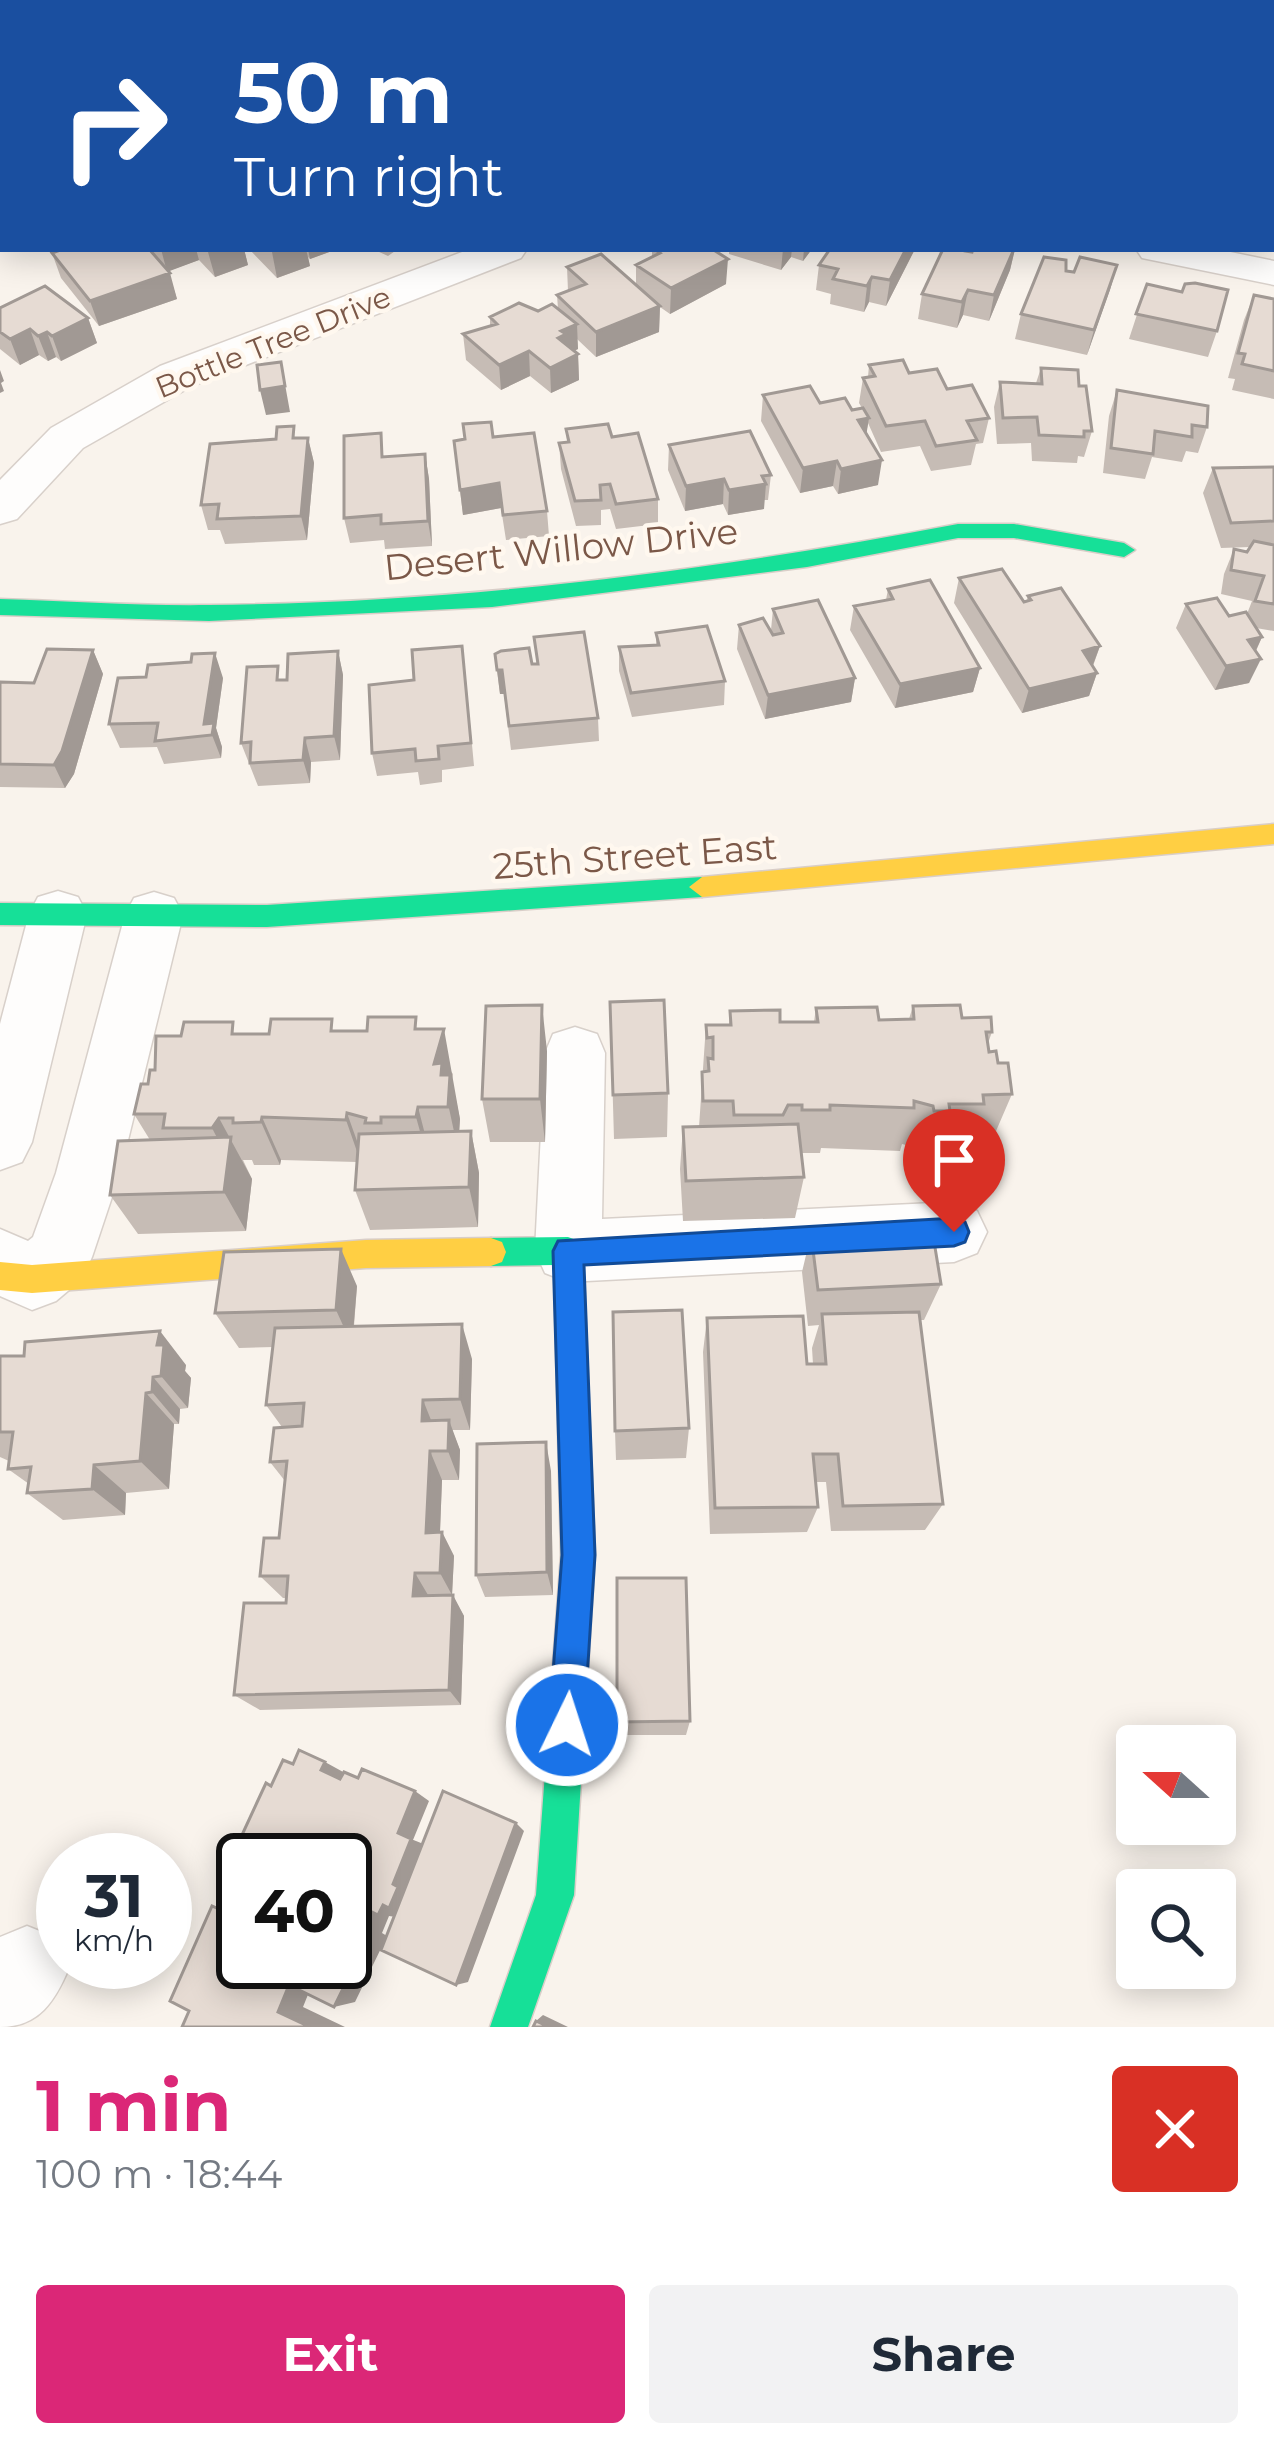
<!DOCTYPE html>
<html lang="en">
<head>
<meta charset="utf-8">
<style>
	body { margin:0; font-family:Montserrat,sans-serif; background:#f2f2f3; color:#1f2937; height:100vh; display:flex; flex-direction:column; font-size:45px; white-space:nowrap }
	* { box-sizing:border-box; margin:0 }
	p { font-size:39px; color:#747a83 }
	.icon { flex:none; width:66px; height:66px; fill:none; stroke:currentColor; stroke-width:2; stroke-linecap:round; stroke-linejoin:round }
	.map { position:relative; height:2027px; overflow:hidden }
	.details { display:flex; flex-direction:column; background:#fff; flex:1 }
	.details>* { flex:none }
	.banner { position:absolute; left:0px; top:0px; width:1275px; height:252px; box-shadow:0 6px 30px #0003; background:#1a4fa0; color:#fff; overflow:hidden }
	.needle { width:78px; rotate:291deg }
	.tools { position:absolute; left:1116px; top:1725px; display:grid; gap:24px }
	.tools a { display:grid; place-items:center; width:120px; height:120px; border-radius:12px; background:#fff; box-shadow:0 6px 30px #0003; font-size:60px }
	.speed { position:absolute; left:36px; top:1833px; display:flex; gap:24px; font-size:60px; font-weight:700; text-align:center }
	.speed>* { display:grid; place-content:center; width:156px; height:156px; border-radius:50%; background:#fff; box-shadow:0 6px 30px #0003; line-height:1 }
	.speed small { font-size:30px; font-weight:400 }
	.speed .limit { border:6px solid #111; border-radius:18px; background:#fff; color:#111 }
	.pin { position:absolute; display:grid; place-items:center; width:102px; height:102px; color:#fff; margin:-123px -51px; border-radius:50% 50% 50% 0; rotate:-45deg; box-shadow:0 0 12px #0007 }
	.pin .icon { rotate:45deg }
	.me { position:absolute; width:132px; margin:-66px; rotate:4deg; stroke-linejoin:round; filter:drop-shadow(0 0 9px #0008) }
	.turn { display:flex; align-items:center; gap:42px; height:252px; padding:0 36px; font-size:54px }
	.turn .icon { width:156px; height:156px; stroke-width:2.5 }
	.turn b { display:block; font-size:84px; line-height:102px }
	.round { display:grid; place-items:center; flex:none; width:126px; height:126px; border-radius:12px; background:#f2f2f3 }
	.headline { display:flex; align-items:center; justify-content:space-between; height:204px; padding:0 36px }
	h1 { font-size:72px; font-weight:700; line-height:90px; color:#db2777 }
	.action { display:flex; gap:24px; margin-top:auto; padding:24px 36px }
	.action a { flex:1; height:138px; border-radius:12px; background:#db2777; color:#fff; font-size:48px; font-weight:700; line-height:138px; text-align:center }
	.action a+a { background:#f2f2f3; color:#1f2937 }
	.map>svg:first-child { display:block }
</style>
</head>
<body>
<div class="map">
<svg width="1274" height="2027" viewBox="0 0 1274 2027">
	<rect width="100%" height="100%" fill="#f9f3ec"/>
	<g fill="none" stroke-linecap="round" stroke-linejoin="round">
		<defs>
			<path id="street" d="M0,24H3V46H0Z
				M470,249H527L521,258L192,386L83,448L17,519L0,524V480L51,428L160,366Z
				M1136,249H1216L1274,261V285L1142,258Z
				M58,891L78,897L87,914L32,1142L22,1162L0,1170V1024L29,914L38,897Z
				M154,892L174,898L183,915L120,1173L92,1257L82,1279L56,1301L32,1310L0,1296V1229L28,1241L33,1237L56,1173L125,915L134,898Z
				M575,1027L597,1034L605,1053L602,1219L954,1202L977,1211L987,1232L977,1253L954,1262L568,1282L545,1273L535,1251L545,1053L553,1034Z
				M27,1926L57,1938L69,1968C55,2001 39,2027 0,2027V1937Z"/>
			<path id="fast" d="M958,524H1014L1124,543L1135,550L1124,557L1014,538H958L807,567L492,607L209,621L0,615V599C69,601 139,606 209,605C460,603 712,571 958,524Z
				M702,877L715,887L702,897L267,927L0,925V903L267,905Z
				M568,1237L579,1241L583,1251L595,1555L574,1895L528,2027H490L536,1895L561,1555L554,1265L491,1266L480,1262L476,1252L480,1242L491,1238Z"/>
			<path id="slow" d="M1274,824V844L702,897L689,887L702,877Z
				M491,1238L502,1242L506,1252L502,1262L491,1266L366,1268L32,1293L0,1290V1262L32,1265L366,1240Z"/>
		</defs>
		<use href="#street" stroke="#d8d0ca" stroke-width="3"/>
		<use href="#fast" stroke="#d9cec8" stroke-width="3"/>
		<use href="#slow" stroke="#d9cec8" stroke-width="3"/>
		<use href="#street" fill="#fefdfc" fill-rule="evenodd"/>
		<use href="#fast" fill="#16e098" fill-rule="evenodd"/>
		<use href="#slow" fill="#ffcf43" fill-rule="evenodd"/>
	</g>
	<path fill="#c6bcb5" d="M0,0H27L24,3H3V7L0,6Z
		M30,0H100L97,3H31Z
		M101,0H178L175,3H102Z
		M181,0H332L333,3H182Z
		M658,0H775L773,3H655Z
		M962,0H1034L1032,3H960Z
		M1168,0H1274V13L1272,18V3H1167Z
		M0,62H3V132L0,131Z
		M149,249H244L248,265L215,277L199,260L168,271L177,299L99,326L61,278L52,253Z
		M249,249H332V251L310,259L308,257L310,266L277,278Z
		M376,249H398L388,256L377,251Z
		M652,249H712L726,284L670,314L660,307L659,332L596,357L577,339L578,349L574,351L578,354L579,380L551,393L530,376L501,390L466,360L463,334L490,326V317L558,309L557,295L568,291L567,267L636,285V265L652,257Z
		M729,249H812L803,261L791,257L781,270L729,254Z
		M915,249L886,306L869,302L864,312L830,304L831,294L816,290L819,265Z
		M1015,249L1010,270L989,321L963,315L957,328L918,319L922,294L965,251L972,252Z
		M1117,265L1087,355L1015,339L1021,314L1066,271L1074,272Z
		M1147,284L1217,331L1208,357L1129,339Z
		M1254,295L1274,299V399L1232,390L1235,379L1228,378L1244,320Z
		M0,308L88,318L97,343L61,361L56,357L48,361L39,355L20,365L0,349Z
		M869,365L909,373L947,389L989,418L983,443L976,444L971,465L931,471L920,446L881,452L868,423L866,434L878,485L838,494L833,486L800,493L761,421L763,395L820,403L852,410L862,408L859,403L863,378L868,377Z
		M1041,368L1079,386L1092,431L1084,457L1078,456L1077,463L1032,461L1031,443L997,444L994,407L1000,382L1036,383Z
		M1117,390L1207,427L1198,453L1186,451L1182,462L1152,457L1145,479L1103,473L1109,416Z
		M566,429L612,437L658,499V524L616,529L610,509L601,510V525L576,526L561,469L559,443L567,442Z
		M493,437L547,511L549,536L506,540L501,508L463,515L454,441Z
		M297,438H308L314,463L307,540L225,544L220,530H208L201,505Z
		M669,445L771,475L768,500H764V509L728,515L723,504L685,511L668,470Z
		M425,454L429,479L432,546L385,549L384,540L350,543L344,518Z
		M1274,467V631L1256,628L1262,637L1256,651L1249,683L1215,690L1176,628L1186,604L1229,616L1247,614L1252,601L1221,594L1224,574L1234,549L1247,552L1250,547L1221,548L1203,493L1213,468Z
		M959,578L1024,602H1026L1028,596L1100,646L1093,666L1097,673L1089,696L1022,713L954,603Z
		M888,589L980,668L973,692L895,708L850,630L854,606L886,600Z
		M773,609L855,678L851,702L765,719L737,649L739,625L771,630Z
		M656,633L725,681L724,705L632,717L619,671V647L656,645Z
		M534,637L598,718L599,741L511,750L504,694H500L495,654L532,664H537Z
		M93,650L103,674L74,774L65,788L0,787V682L34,683Z
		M338,651L343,675L340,760L311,762L310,783L258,786L241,743L282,680H287Z
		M465,670L474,766L442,770V782L420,785L418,772L377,776L372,753L414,680Z
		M223,678L216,728L222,747L221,758L164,764L157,747L120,748L109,724Z
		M610,1002L668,1093L667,1137L614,1139Z
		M913,1006L962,1018L992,1032L988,1043L989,1052L998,1063L1012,1094L993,1138H970L966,1147H936L934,1154L919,1153L918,1148L902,1144L900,1151L821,1148L820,1153H801L804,1177L795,1218L683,1221L680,1169L683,1127H699L706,1025H729L730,1011L780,1022H814L816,1008L879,1020L909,1019Z
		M419,1029L453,1074L452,1081L460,1119L459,1132L471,1131L479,1173L478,1227L370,1230L355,1190L357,1162L281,1160L280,1165H254L252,1160H243L252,1179L246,1231L138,1234L110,1195L150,1140L134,1114L155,1070L239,1034Z
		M547,1051L545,1142H490L482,1099Z
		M811,1234L941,1284L924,1320H920L943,1504L925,1530L831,1531L826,1482H816L818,1507L807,1532L710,1534L703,1352L707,1318L807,1364H813L812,1348L819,1325L808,1326L802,1272Z
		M357,1286L354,1326L472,1359L470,1430H452L460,1450L459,1480H442L440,1532H442L454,1556L452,1595L464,1616L461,1705L260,1710L234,1695L286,1603L287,1598H283L260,1576L279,1538L285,1481L270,1462L282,1427L266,1405L273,1347L239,1348L215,1313Z
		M0,1356L186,1365L185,1371L191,1378L188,1408L180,1409L179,1424H174L169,1489L126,1493L125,1515L63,1520L27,1493L29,1484L8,1469L9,1461L0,1457Z
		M689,1428L686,1458L616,1460L615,1431Z
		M551,1471L553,1595L485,1597L476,1575Z
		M690,1721L686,1735H618L617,1722Z"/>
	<path fill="#a19994" d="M79,0H100L97,3H80Z
		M150,0H178L175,3H148Z
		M231,0H252V2L229,3Z
		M312,0H332L333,3H310Z
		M517,0H544L545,2L517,3Z
		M1274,69V102H1272V75Z
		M0,194L3,202V217H0Z
		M161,249H196L199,260L167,272Z
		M216,249H244L248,265L215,277L208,252Z
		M281,249H306L310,266L277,278L272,252Z
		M308,249H332V251L310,259Z
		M783,249H792L791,257L781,270Z
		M804,249H812L803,261Z
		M906,249H915L886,306L890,280Z
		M1015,249L1010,270L989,321L994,295Z
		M728,259L726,284L670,314L671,288Z
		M1117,265L1110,290L1087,355L1094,330Z
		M170,273L177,299L99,326L90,301Z
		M872,277L869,302L864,312L867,286Z
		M968,290L963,315L957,328L962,302Z
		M660,306L659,332L596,357V332Z
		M88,318L97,343L61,361L52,336Z
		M577,324L578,349L567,354H578L579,380L551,393L550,368L558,338L561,331Z
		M30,329L39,355L20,365L10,339Z
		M47,332L56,357L48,361L38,336Z
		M529,351L530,376L501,390L499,365Z
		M281,362L290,412L266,415L260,390Z
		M0,370L4,381L1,383L4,391L0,393Z
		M869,418L865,443L858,420Z
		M308,438L314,463L307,540L301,516Z
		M425,454L429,479L432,546L428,521Z
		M882,460L878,485L838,494L841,469Z
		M837,461L833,486L800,493L803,468Z
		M724,479L723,504L685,511L686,486Z
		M499,483L501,508L463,515L460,490Z
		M766,484L764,509L728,515L729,490Z
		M1262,637L1251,661L1261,659L1249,683L1215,690L1226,666L1248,640Z
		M1100,646L1091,670L1083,651Z
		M93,650L103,674L74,774L65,788L54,765Z
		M338,651L343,675L340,760L334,736Z
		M215,653L223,678L216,728L222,747L221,758L212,735L204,724Z
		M980,668L973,692L895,708L900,684Z
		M497,670H502L504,694H500Z
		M1097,673L1089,696L1022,713L1029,689Z
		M855,678L851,702L765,719L768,695Z
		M305,738L311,762L310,783L303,760Z
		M542,1005L547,1051L545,1142L540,1099Z
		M444,1029L460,1119L458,1150L447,1099L445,1108L434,1064Z
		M418,1107L429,1150L428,1160L416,1117Z
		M347,1113L362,1155L361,1163L346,1120Z
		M262,1117L281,1160L280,1165L261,1122Z
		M219,1118L252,1179L246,1231L224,1192L228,1159L212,1128Z
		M471,1131L479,1173L478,1227L469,1187Z
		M341,1249L357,1286L352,1345L336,1310Z
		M462,1324L472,1359L470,1430L460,1399Z
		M160,1331L186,1365L185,1371L191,1378L188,1408L161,1376L157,1345Z
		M153,1377L180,1409L179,1424L152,1392Z
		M146,1393L174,1424L169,1489L140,1461Z
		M423,1400L435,1430L422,1421Z
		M449,1420L460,1450L459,1480L448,1451Z
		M546,1442L551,1471L553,1595L547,1572Z
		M430,1451L442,1480L439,1557L426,1533Z
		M94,1465L126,1493L125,1515L92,1489Z
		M442,1532L454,1556L452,1595L440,1573Z
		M415,1573L428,1595L413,1596Z
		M453,1595L464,1616L461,1705L449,1690Z
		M325,1762L345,1773L341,1781L321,1770Z
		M415,1791L429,1801L413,1840L398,1833Z
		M516,1823L524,1831L468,1982L456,1985Z
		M411,1839L426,1845L396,1917L389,1916L382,1933L387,1936L355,2002L334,2007L372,1912L393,1884Z
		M212,1906L241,1908L230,1914Z
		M313,1982L303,2007L345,2027H310L278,2012L289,1985Z
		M543,2015L568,2027H549L536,2021Z"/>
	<path fill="#e6dbd3" stroke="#a19994" stroke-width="3" d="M199,0H231L229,3H197Z
		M264,0H312L310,3H275Z
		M339,0H412L408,3H335Z
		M435,0H469L476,3H430Z
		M658,0H744L742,3H655Z
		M962,0H996L1013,3H960Z
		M0,62H3V102L0,105Z
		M63,249H149L170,273L90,301L52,253Z
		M654,249H712L728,259L671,288L636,265L660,253Z
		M830,249H906L890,280L872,277L867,286L833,279L838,269L819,265Z
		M943,249H965V251L972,252L973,249H1014L994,295L968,290L962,302L922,294Z
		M601,254L660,306L596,332L557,295L586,284L567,267Z
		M1044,257L1066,260V271L1074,272L1080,257L1117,265L1094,330L1021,314Z
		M1195,283L1228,290L1217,331L1136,314L1147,284L1182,292L1185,284Z
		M45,286L88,318L52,336L47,332L38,336L30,329L10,339L0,332V308Z
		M1254,295L1274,299V371L1242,364L1245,354L1238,353Z
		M519,303L538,311L552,304L577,324L561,331L566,334L558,338L578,354L550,368L529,351L499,365L463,334L497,324L490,317Z
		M903,360L909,373L937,369L947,389L972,385L989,418L967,421L977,440L936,446L925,421L886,426L863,378L875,376L869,365Z
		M281,362L285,386L260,390L257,365Z
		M1041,368L1078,370L1079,386H1086L1092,431H1084V437L1039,435L1037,417L1003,418L1000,382L1042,384Z
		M810,386L820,403L845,398L852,410L863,408L869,418L858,420L882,460L841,469L837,461L803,468L763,395Z
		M1117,390L1208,406L1207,427L1192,425V437L1155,431L1153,454L1111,448Z
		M491,422L493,437L534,433L547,511L503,515L499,483L460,490L454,441L465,439L463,424Z
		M608,424L612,437L638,433L658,499L616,504L610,484L600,485L601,500L575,501L559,443L569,442L566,429Z
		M294,426L293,438H308L301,516L217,519L219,504L201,505L210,444L276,439L277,427Z
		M750,431L771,475L762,476L766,484L729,490L724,479L686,486L669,445Z
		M381,433L382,457L425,454L428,521L381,524V515L344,518V436Z
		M1274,467V521L1231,523L1213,468Z
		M1254,541L1274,545V604L1255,601L1264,576L1231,570L1234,549L1247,552Z
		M1002,569L1024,602L1031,600L1028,596L1061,588L1100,646L1083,651L1097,673L1029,689L959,578Z
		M930,580L980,668L900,684L854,606L893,599L888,589Z
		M1217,598L1229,616L1246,612L1262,637L1248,640L1261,659L1226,666L1186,604Z
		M818,600L855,678L768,695L739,625L763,618L773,635L783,633L773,609Z
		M707,626L725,681L631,693L619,647L659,645L656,633Z
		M584,632L598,718L509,726L502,670H497L495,654L501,651L529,648L532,664H538L534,637Z
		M462,646L471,743L438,746L439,759L416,761L415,749L372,753L369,685L414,680L412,650Z
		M47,649L93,650L62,751L54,765L0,764V682L34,683Z
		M338,651L334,736L305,738L303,760L250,763L251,742L241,743L247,667L278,666L277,680H287L288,654Z
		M215,653L204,724L214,723L212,735L155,741L158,723L109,724L118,678L146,677L148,665L191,662L192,654Z
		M664,1000L668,1093L613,1095L610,1002Z
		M542,1005L540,1099H482L486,1006Z
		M960,1005L962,1018L991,1017L992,1032H986L989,1052L996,1051L998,1063H1008L1012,1094L983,1095L984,1104H949L950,1111H934L933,1106L914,1101V1108L830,1105V1110H802V1105H788L783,1115H734L733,1101H703L702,1072L709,1071L708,1058L713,1059V1037L707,1038L706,1025H731L730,1011L780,1010V1022H818L816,1008L877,1007L879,1020L914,1019L913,1006Z
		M368,1017H416L415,1029H444L434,1064L442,1063L441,1075H450L448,1107H418L416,1117H381V1123H365L366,1118L347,1113L346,1120L262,1117L261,1122L233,1123V1118H219L212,1128H163L165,1114H134L141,1084H148L150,1070H155L156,1036H181L184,1022H233L232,1034H269L271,1019H332L331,1031H367Z
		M798,1124L804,1177L686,1181L683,1127Z
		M471,1131L469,1187L355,1190L359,1134Z
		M231,1137L224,1192L110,1195L118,1141Z
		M932,1229L941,1284L818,1290L811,1234Z
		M341,1249L336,1310L215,1313L224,1252Z
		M682,1310L689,1428L615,1431L613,1312Z
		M919,1312L943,1504L843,1506L838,1454H813L818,1507L715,1508L707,1318L803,1316L807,1364H826L822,1314Z
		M462,1324L460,1399L423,1400L422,1421L449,1420L448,1451H430L426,1533L442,1532L440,1573H415L413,1596L453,1595L449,1690L234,1695L244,1603H286L288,1576H260L264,1538H279L287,1461L270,1462L274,1428L302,1426L304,1403L266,1405L275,1328Z
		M160,1331L157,1345H164L161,1376L153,1377L152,1392L146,1393L140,1461L94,1465L92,1489L27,1493L31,1467L8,1469L13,1432H0V1356H24L25,1342Z
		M546,1442L547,1572L476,1575L477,1444Z
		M617,1578H686L690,1721L617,1722Z
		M299,1750L325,1762L321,1770L340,1779L344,1772L358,1778L362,1769L415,1791L398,1833L411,1839L393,1884L398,1887L389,1908L383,1905L378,1915L372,1912L363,1933L369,1936L334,2007L289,1985L278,2012L310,2027H182L189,2011L170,2001L212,1906L230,1914L243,1885V1962H345V1860H254L235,1850L266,1783L271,1786L283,1760L293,1764Z
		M443,1791L516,1823L456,1985L381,1950Z
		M536,2021L549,2027H533Z"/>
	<path fill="#1a73e8" stroke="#114b97" stroke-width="3" d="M954,1218L965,1222L969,1232L965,1242L954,1246L584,1265L595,1555L584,1725L579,1738L567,1743L554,1738L549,1725L562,1555L553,1251L558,1241Z"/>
	<g text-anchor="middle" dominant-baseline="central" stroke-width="9" stroke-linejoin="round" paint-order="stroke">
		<g font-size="30" fill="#7b5848" stroke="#fff8ef">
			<text transform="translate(273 342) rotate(-22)">Bottle Tree Drive</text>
		</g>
		<g font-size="36" fill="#7b5848" stroke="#fff8ef">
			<text transform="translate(561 549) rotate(-6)">Desert Willow Drive</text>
			<text transform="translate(635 856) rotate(-4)">25th Street East</text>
		</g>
	</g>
</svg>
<div class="tools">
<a><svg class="needle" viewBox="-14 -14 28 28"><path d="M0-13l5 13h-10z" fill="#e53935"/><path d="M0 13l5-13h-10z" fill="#747a83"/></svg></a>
<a><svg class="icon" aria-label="search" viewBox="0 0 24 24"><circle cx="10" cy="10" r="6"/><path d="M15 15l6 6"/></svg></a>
</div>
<div class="speed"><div>31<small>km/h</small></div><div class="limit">40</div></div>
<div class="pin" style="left:954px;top:1232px;background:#d93025"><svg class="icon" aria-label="arrive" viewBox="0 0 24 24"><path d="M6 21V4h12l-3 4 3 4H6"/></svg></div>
<svg class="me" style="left:567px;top:1725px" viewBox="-20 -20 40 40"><circle r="17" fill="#1a73e8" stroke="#fff" stroke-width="3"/><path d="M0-11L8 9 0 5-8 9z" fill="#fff"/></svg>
<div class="banner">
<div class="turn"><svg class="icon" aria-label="right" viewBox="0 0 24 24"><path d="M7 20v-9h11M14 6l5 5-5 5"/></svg><div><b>50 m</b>Turn right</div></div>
</div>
</div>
<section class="details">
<div class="headline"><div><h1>1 min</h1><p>100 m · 18:44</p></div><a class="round" style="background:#d93025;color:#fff"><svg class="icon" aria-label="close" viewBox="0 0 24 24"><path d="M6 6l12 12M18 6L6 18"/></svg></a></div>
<div class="action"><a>Exit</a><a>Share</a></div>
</section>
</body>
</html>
